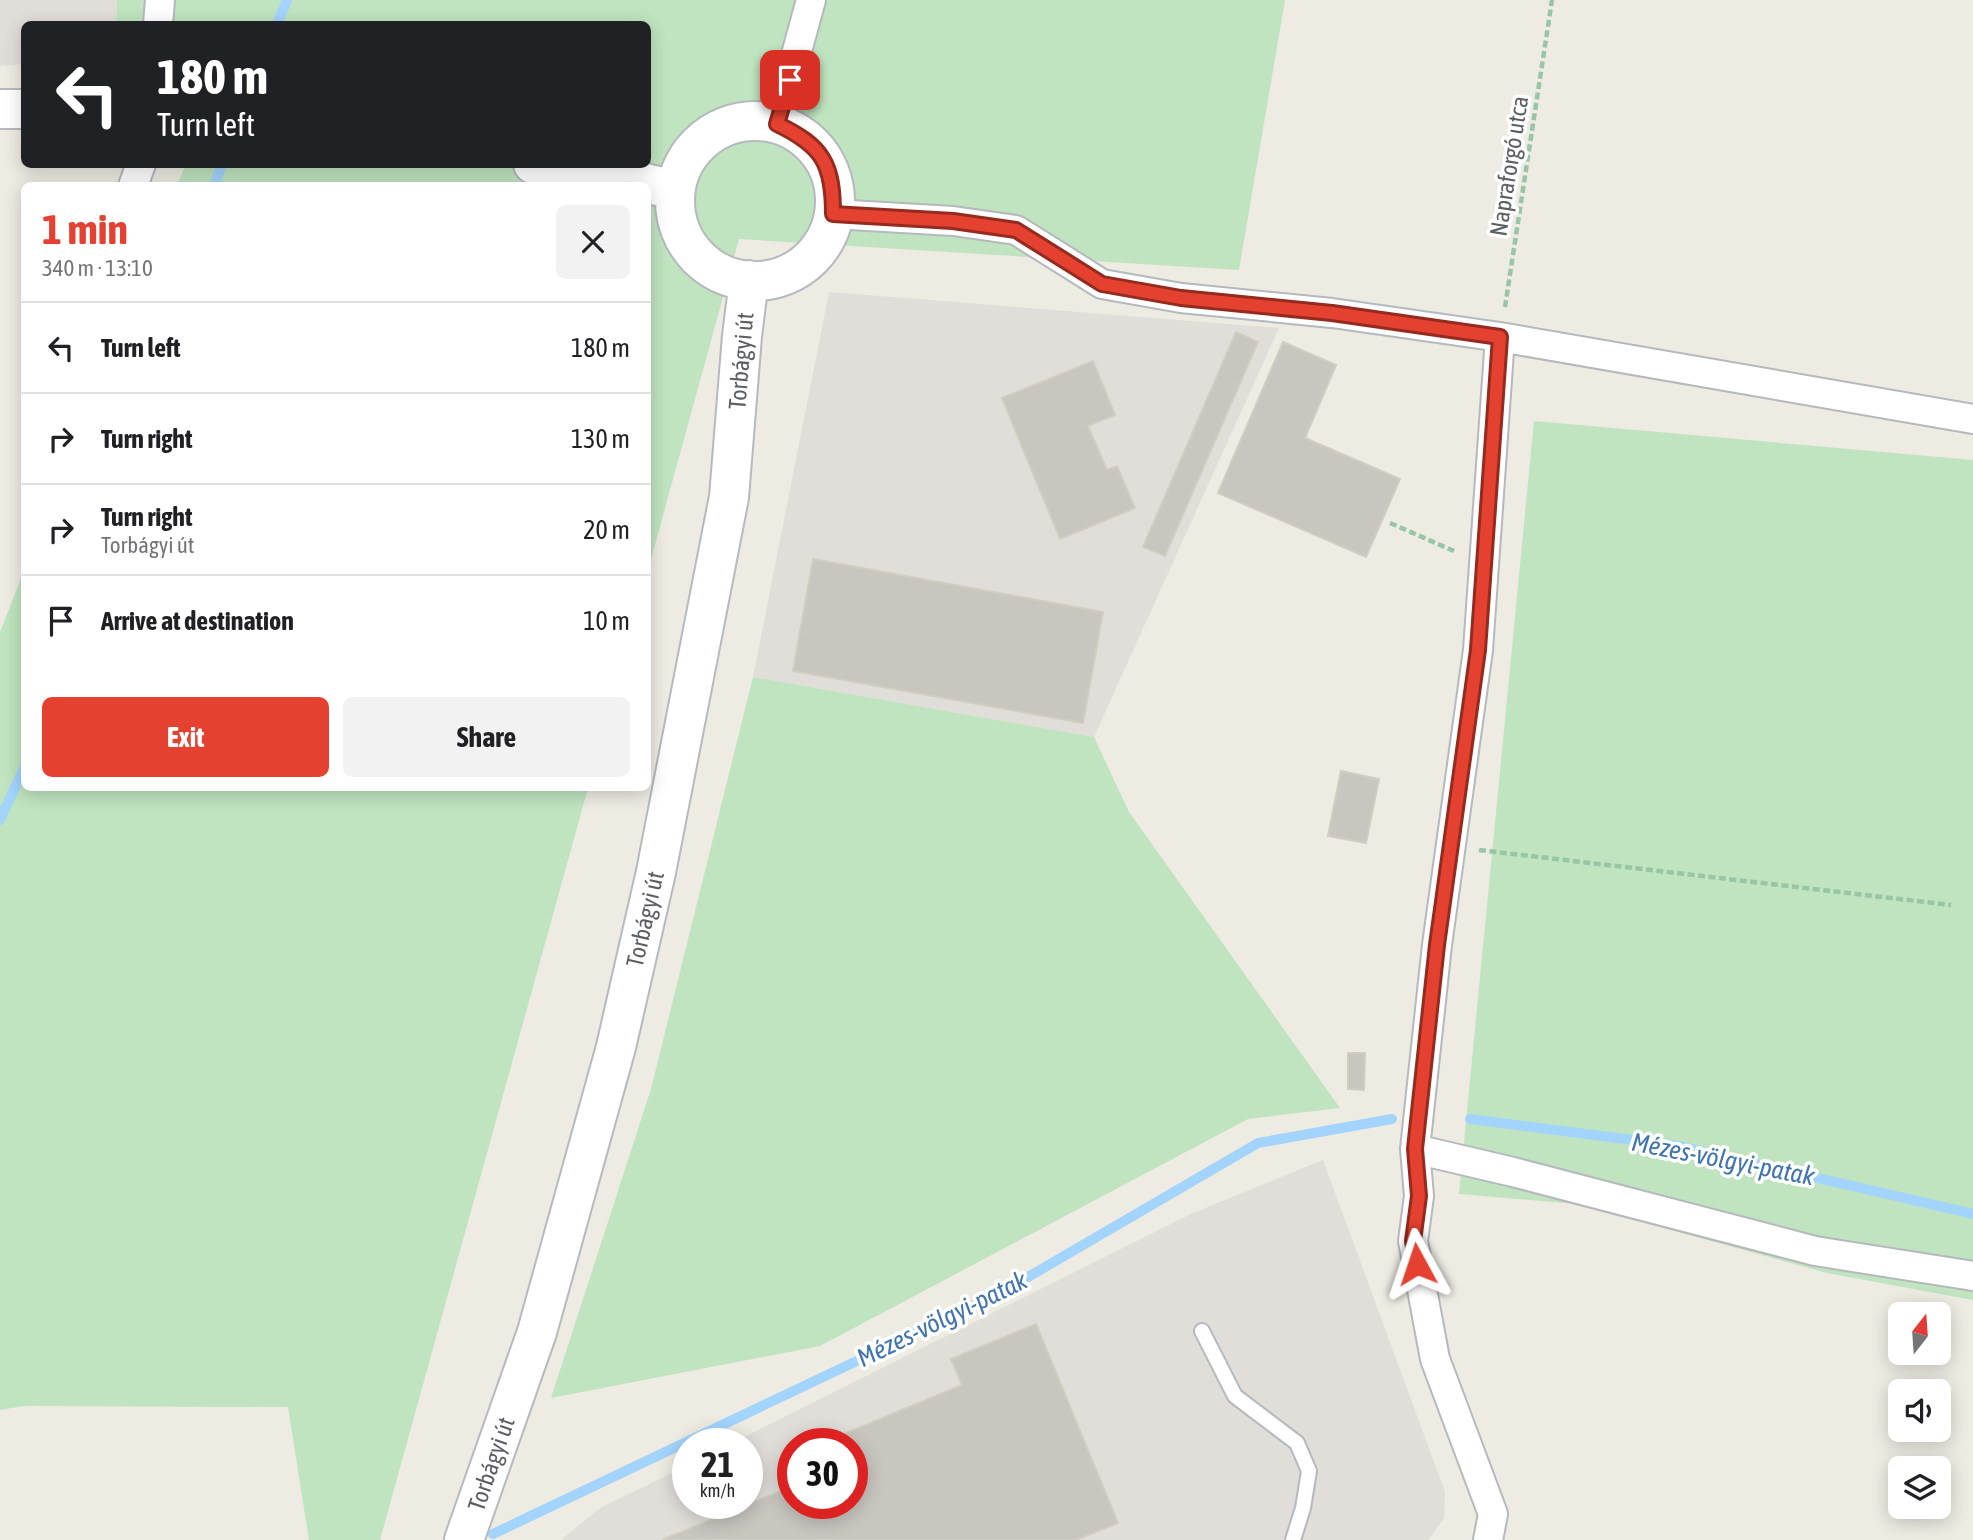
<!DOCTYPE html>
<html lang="en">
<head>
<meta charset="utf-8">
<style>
	body { margin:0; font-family:"Asap Condensed",sans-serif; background:#f2f2f2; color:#202124; height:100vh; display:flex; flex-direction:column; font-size:26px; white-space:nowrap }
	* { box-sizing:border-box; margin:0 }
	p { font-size:23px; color:#757577 }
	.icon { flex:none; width:38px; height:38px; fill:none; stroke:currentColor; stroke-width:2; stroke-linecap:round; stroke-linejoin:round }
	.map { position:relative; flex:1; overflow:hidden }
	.sheet { position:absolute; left:21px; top:182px; width:630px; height:609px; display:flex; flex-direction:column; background:#fff; border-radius:10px; box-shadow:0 4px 18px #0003 }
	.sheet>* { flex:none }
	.banner { position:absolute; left:21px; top:21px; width:630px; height:147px; border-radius:10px; box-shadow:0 4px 18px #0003; background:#202124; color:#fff; overflow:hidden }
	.needle { width:46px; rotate:17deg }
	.tools { position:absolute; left:1888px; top:1302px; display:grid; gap:14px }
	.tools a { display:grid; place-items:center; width:63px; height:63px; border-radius:10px; background:#fff; box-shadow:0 4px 18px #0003; font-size:35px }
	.speed { position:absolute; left:672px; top:1428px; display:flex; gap:14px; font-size:35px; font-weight:700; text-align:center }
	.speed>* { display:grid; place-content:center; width:91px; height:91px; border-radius:50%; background:#fff; box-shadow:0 4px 18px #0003; line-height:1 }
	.speed small { font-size:18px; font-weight:400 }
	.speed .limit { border:10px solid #d22; background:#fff; color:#111 }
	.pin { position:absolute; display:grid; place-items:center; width:60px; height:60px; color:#fff; margin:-30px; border-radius:14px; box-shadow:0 4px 10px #0006 }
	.me { position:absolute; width:77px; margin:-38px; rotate:355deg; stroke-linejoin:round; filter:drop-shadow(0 0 5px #0008) }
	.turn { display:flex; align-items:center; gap:24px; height:147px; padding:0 21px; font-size:32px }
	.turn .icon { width:91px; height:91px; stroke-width:2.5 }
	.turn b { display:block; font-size:49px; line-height:60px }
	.round { display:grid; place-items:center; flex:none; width:74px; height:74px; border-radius:10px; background:#f2f2f2 }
	.summary { display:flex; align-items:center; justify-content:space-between; height:119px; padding:0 21px }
	h1 { font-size:42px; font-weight:700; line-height:52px; color:#e54130 }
	.primary-button { display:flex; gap:14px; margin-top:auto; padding:14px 21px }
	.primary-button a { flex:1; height:80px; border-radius:10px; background:#e54130; color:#fff; font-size:28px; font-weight:700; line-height:80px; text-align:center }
	.primary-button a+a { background:#f2f2f2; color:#202124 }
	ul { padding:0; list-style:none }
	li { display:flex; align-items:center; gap:21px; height:91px; padding:0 21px; border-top:2px solid #e0e0e0 }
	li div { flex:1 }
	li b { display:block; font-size:26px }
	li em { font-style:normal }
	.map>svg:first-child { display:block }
</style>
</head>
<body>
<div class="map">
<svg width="1973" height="1540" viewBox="0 0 1973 1540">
	<rect width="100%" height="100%" fill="#edebe2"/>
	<path fill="#e1deda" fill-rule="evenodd" d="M0,0H117L116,24H24V64L0,66Z
		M829,292L1279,328L1094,737L753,677Z
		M1323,1160L1445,1492L1444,1518L1428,1540H561L600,1508L688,1465V1503H747V1444H730L1193,1213ZM793,1444H852V1503H793Z"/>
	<path fill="#bfe4bf" d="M117,0H1285L1239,270L739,239L648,570V186L177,185L186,164H648V24H116Z
		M1534,421L1973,460V1300L1827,1273L1578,1204L1459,1194Z
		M24,571V788H588L380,1540H309L288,1407L23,1406L0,1410V632Z
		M753,677L1094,737L1129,812L1340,1108L1248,1119L820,1346L551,1398L651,1089Z"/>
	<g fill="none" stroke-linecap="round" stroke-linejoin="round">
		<path stroke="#a2d4fd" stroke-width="10" d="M277,24L287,0
			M214,186L222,164
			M0,820L24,768
			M1470,1119L1679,1146L1973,1214
			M493,1534L1004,1291L1258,1143L1392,1119"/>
	</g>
	<path fill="#c8c6bf" stroke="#d2cdc1" stroke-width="2" d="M1236,332L1258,342L1165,556L1143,547Z
		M1283,342L1336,365L1305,438L1400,479L1366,557L1218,493Z
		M1093,361L1115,415L1088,426L1107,470L1117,466L1135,508L1060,539L1002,398Z
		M813,559L1103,612L1083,723L793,671Z
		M1341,771L1379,779L1366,843L1328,836Z
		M1348,1053H1365L1364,1090L1348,1089Z
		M1036,1324L1118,1523L1076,1540H662L793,1486V1503H852V1444H820L962,1385L951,1359Z"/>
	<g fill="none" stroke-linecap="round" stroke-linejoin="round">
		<defs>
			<path id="lane" d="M1202,1331L1235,1396L1297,1443L1309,1471L1303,1508L1293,1540"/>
			<path id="street" d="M158,24L160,0
				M777,124L811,0
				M133,186L141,164
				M833,214L953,221L1016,230L1102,284L1181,298L1332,313L1500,337L1973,419
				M1415,1149L1513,1172L1815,1251L1973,1276
				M1488,1540L1493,1514L1435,1359L1413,1241L1419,1196L1415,1149L1437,945L1478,650L1500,337"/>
			<path id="secondary" d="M0,109H24
				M675 201a80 80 0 1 1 160 0a80 80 0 1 1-160 0Z
				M533,164L637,181L674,190
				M464,1540L537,1332L616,1047L656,872L729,497L742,336L749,280"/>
		</defs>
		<use href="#lane" stroke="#b5b8bc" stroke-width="18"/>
		<use href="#street" stroke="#b5b8bc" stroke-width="32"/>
		<use href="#secondary" stroke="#b6b9be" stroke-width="42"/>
		<path stroke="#98c5a6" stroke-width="4.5" stroke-dasharray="7 3.5" stroke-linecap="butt" d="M1505,307L1552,0
			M1390,523L1454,551
			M1479,850L1951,905"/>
		<use href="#lane" stroke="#fff" stroke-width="14"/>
		<use href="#street" stroke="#fff" stroke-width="28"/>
		<use href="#secondary" stroke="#fff" stroke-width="38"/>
	</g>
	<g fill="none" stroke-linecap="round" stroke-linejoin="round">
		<defs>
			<path id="route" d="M790,80L777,124C823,146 833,164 833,214L953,221L1016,230L1102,284L1181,298L1332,313L1500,337L1478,650L1437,945L1415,1149L1419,1196L1413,1241L1417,1264"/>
		</defs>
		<use href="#route" stroke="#952a1f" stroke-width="18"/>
		<use href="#route" stroke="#e54130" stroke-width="12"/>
	</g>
	<g text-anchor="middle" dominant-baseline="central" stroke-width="7" stroke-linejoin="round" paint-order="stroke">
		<g font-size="24" fill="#5b5e63" stroke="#fff">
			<text transform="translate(1509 166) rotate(-81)">Napraforgó utca</text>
			<text transform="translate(741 361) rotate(-85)">Torbágyi út</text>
			<text transform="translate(645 919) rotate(-77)">Torbágyi út</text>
			<text transform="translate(491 1464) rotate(-71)">Torbágyi út</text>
		</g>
		<g font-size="26" font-style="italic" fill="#4074ae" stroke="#fff">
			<text transform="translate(1723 1159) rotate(11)">Mézes-völgyi-patak</text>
			<text transform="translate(942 1319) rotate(-26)">Mézes-völgyi-patak</text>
		</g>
	</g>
</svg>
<div class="tools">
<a><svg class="needle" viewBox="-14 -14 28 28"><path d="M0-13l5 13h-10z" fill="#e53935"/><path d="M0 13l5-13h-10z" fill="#757577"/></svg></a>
<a><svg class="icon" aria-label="sound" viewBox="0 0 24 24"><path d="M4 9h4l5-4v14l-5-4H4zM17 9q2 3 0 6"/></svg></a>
<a><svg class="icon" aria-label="layers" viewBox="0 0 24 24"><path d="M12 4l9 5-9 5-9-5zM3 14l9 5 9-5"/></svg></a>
</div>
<div class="speed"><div>21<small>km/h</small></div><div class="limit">30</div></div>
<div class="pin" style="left:790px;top:80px;background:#d93025"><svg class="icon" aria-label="arrive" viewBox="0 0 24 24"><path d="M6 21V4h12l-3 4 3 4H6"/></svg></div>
<svg class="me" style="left:1417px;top:1264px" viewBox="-20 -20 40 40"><path d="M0-17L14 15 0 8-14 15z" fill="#e54130" stroke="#fff" stroke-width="4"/></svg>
<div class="banner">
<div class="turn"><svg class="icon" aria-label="left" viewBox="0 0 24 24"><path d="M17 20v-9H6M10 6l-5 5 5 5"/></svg><div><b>180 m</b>Turn left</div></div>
</div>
<section class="sheet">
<div class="summary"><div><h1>1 min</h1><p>340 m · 13:10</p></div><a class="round"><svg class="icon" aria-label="close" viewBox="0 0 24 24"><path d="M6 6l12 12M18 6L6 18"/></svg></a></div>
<ul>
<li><svg class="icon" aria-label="left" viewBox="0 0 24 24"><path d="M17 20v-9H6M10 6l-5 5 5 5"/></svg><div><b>Turn left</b></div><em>180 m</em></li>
<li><svg class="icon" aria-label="right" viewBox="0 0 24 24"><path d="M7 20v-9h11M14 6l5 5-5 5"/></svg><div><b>Turn right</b></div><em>130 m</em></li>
<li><svg class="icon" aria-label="right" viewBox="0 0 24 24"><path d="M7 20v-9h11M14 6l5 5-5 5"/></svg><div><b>Turn right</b><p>Torbágyi út</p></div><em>20 m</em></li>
<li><svg class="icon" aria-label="arrive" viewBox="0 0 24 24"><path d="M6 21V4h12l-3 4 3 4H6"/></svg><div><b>Arrive at destination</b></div><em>10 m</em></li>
</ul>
<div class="primary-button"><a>Exit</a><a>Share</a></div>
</section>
</div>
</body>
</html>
